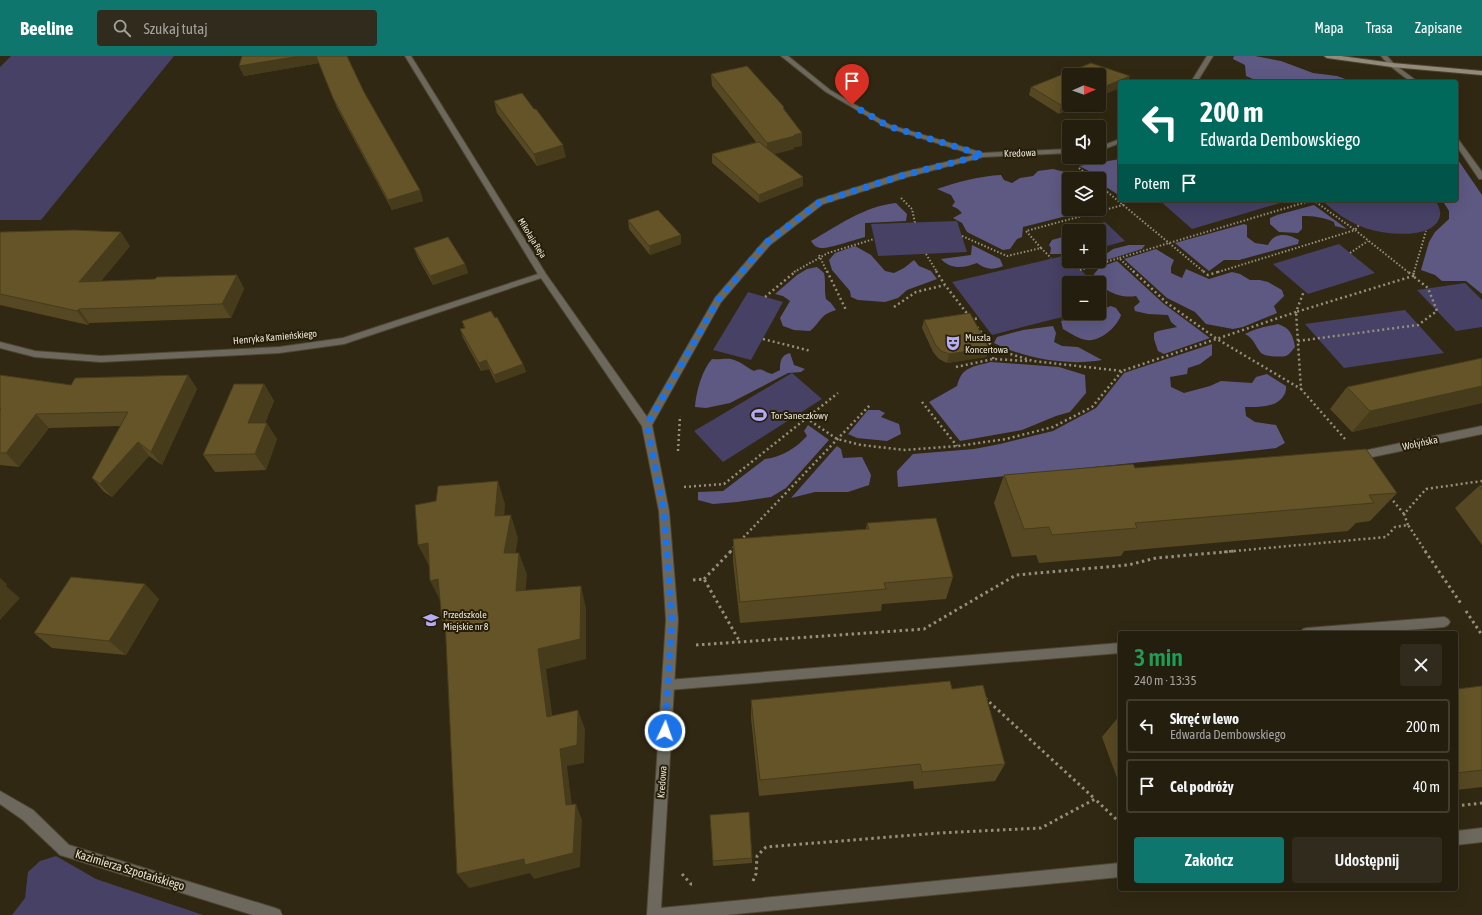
<!DOCTYPE html>
<html lang="pl">
<head>
<meta charset="utf-8">
<style>
	body { margin:0; font-family:"Asap Condensed",sans-serif; background:#302b1c; color:#f1f3f6; height:100vh; display:flex; flex-direction:column; font-size:15px; white-space:nowrap }
	* { box-sizing:border-box; margin:0 }
	p { font-size:13px; color:#a3a29e }
	.icon { flex:none; width:22px; height:22px; fill:none; stroke:currentColor; stroke-width:2; stroke-linecap:round; stroke-linejoin:round }
	.map { position:relative; flex:1; overflow:hidden }
	.details { position:absolute; left:1118px; top:575px; width:340px; height:260px; display:flex; flex-direction:column; background:#241e0e; border-radius:4px; box-shadow:0 4px 16px #0002,0 0 0 1px #413c2e }
	.details>* { flex:none }
	.banner { position:absolute; left:1118px; top:24px; width:340px; height:122px; border-radius:4px; box-shadow:0 4px 16px #0002,0 0 0 1px #413c2e; background:#00695c; color:#fff; overflow:hidden }
	.needle { width:26px; rotate:88deg }
	.buttons { position:absolute; left:1062px; top:12px; display:grid; gap:8px }
	.buttons a { display:grid; place-items:center; width:44px; height:44px; border-radius:4px; background:#241e0e; box-shadow:0 4px 16px #0002,0 0 0 1px #413c2e; font-size:20px }
	.pin { position:absolute; display:grid; place-items:center; width:34px; height:34px; color:#fff; margin:-41px -17px; border-radius:50% 50% 50% 0; rotate:-45deg; box-shadow:0 0 4px #0007 }
	.pin .icon { rotate:45deg }
	.me { position:absolute; width:44px; margin:-22px; rotate:3deg; stroke-linejoin:round; filter:drop-shadow(0 0 3px #0008) }
	.turn { display:flex; align-items:center; gap:14px; height:84px; padding:0 16px; font-size:18px }
	.turn .icon { width:52px; height:52px; stroke-width:2.5 }
	.turn b { display:block; font-size:28px; line-height:34px }
	.then { display:flex; align-items:center; height:38px; padding:0 16px; background:#0003; gap:8px; font-size:15px }
	.round { display:grid; place-items:center; flex:none; width:42px; height:42px; border-radius:4px; background:#302b1c }
	.head { display:flex; align-items:center; justify-content:space-between; height:68px; padding:0 16px }
	h1 { font-size:24px; font-weight:600; line-height:30px; color:#1e9e55 }
	.action { display:flex; gap:8px; margin-top:auto; padding:8px 16px }
	.action a { flex:1; height:46px; border-radius:4px; background:#0f766e; color:#fff; font-size:16px; font-weight:600; line-height:46px; text-align:center }
	.action a+a { background:#302b1c; color:#f1f3f6 }
	ul { padding:0; list-style:none }
	li { display:flex; align-items:center; gap:12px; height:54px; margin:0 8px 6px; padding:0 8px; border:2px solid #413c2e; border-radius:4px }
	li div { flex:1 }
	li b { display:block; font-size:15px }
	li em { font-style:normal }
	header { display:flex; align-items:center; gap:24px; box-sizing:border-box; height:56px; padding:0 20px; background:#0f766e; color:#fff }
	header strong { font-size:19px }
	nav { display:flex; gap:22px; margin-inline-start:auto; font-size:14px }
	.search { width:280px; height:36px; background:#302b1c; display:flex; align-items:center; gap:10px; box-sizing:border-box; padding:0 14px; border-radius:4px; color:#a3a29e; font-size:15px }
	.map>svg:first-child { display:block }
</style>
</head>
<body>
<header>
<strong>Beeline</strong>
<div class="search"><svg class="icon" aria-label="search" viewBox="0 0 24 24"><circle cx="10" cy="10" r="6"/><path d="M15 15l6 6"/></svg>Szukaj tutaj</div>
<nav><a>Mapa</a><a>Trasa</a><a>Zapisane</a></nav>
</header>
<div class="map">
<svg width="1482" height="859" viewBox="0 0 1482 859">
	<rect width="100%" height="100%" fill="#302812"/>
	<path fill="#464165" d="M11,0H174L41,164H0V11Z
		M1159,144H1290L1192,173Z
		M1322,144H1435C1439,150 1442,157 1439,163C1430,184 1385,178 1368,173C1350,167 1335,157 1322,144Z
		M957,165L967,196L878,200L871,168Z
		M1105,166L1125,185L1100,192L1099,175H1082L1080,173Z
		M1339,188L1375,217L1308,238L1273,208Z
		M1067,199L1069,201V205H1073L1093,227H1069V257H1078L992,279L952,226Z
		M1465,227L1482,244V271L1456,275L1417,234Z
		M748,236L783,246L751,304L713,294Z
		M1405,254L1444,297L1344,312L1305,268Z
		M792,317L822,343L723,406L694,375Z
		M56,800L96,823L203,859H12L25,842L28,816L40,805Z"/>
	<path fill="#5e5983" d="M1234,0H1255L1281,5L1313,17L1337,20L1354,26H1260L1246,20L1245,9L1233,3Z
		M1456,101L1482,139V238L1466,225H1442L1435,219L1421,214L1429,186L1435,176L1449,163V155L1442,144H1456Z
		M1120,103V140L1103,129L1091,116L1079,110Z
		M1053,113L1073,118L1080,122L1087,123H1069V153H1094L1023,171L1022,181L1017,183L1010,193L1003,194L967,176L962,167L953,162L962,157L958,153L952,150L955,146L951,139L937,133C957,126 980,120 1001,119L1004,124L1012,127L1020,122L1033,120L1038,115Z
		M896,147L907,158L906,165L865,167V181C857,183 828,193 821,192C816,192 813,188 811,185C837,170 865,150 896,147Z
		M1314,149L1347,173L1335,170L1334,166C1323,161 1314,160 1302,160V173L1298,177L1279,176L1270,168V162L1277,159Z
		M1244,168L1247,169V181L1255,187L1268,189C1274,176 1287,177 1299,184L1298,188L1239,204H1224L1209,215L1175,187Z
		M1066,180L1069,181V198H1050L1051,192L1049,189L1052,184Z
		M972,189L1000,203L1003,210C993,214 986,214 977,207C964,212 951,214 941,203L971,199Z
		M1129,189H1145L1142,193L1081,212L1075,205H1099V203L1113,193Z
		M855,190L871,199L885,215L894,217L904,212L914,204L919,210L931,215L937,223L907,234L898,242L885,246L858,244L851,241L850,235L832,214L829,204L835,197Z
		M1156,193L1174,204L1171,211V217L1182,222L1186,213L1209,223L1232,216L1240,218L1250,224H1260L1268,226L1282,234L1284,240L1274,250L1277,257L1243,271L1233,273L1206,268L1195,256L1167,242L1124,203Z
		M1117,205L1164,248L1210,282L1164,298L1158,295L1154,283V277L1158,275L1177,271L1171,266L1168,259L1148,258L1135,255L1134,251L1140,246L1136,240C1120,243 1099,234 1094,218L1100,211Z
		M817,211L824,217C826,227 824,234 826,243L831,247L836,254C819,259 822,265 810,275L794,274L783,270L780,262L790,245L783,240L775,238L797,219L807,213Z
		M1111,250L1116,252L1121,259C1117,271 1100,286 1087,284C1079,283 1070,277 1063,273L1061,265L1088,257H1099V254Z
		M1278,268C1290,272 1293,279 1295,291C1292,294 1290,298 1286,300C1280,301 1266,301 1261,297C1255,290 1254,282 1245,278C1257,272 1265,271 1278,268Z
		M1053,270L1056,277L1054,286L1062,290L1078,291L1102,304C1067,310 1026,303 994,287L997,281L1023,274Z
		M1212,288V299L1200,308L1188,312L1187,318L1170,321L1171,331L1184,337L1210,330L1221,325L1252,327L1256,321L1267,318L1286,330C1286,332 1286,337 1284,339C1277,352 1258,351 1245,351L1246,360L1255,366L1276,369L1285,387L1276,392L1259,394L898,431L897,415L913,398L974,393L1000,388L1053,375L1096,352L1124,317Z
		M790,297L794,309L805,313L801,316L788,317L730,347L706,352L695,351C696,336 702,314 712,303C718,304 726,302 731,303C740,305 746,311 754,315C762,311 764,316 772,318L780,314C780,305 781,299 790,297Z
		M991,306L1059,311L1085,319L1086,337L1070,356L1056,360L1022,374L960,385L929,346L957,330C962,310 973,311 991,306Z
		M868,354H879L885,357L881,361L899,368L901,378L887,385L857,382L848,378Z
		M808,369L829,384L786,432L771,441L737,446L713,448L698,444V436L723,435L765,403C782,401 796,392 807,380L804,375Z
		M837,390L841,393L843,402L862,401L871,419L869,429L848,436H815L791,442Z"/>
	<g fill="none" stroke-linecap="round" stroke-linejoin="round">
		<defs>
			<path id="service" d="M1444,561L1448,563L1450,566L1448,569L1444,571L1369,577H1301L1303,573L1307,572Z
				M1120,587V597L668,634L664,633L662,629L664,625L668,624Z"/>
			<path id="minor" d="M405,0H411L546,218L647,361L715,242L764,185L817,144L901,117L975,99L886,71L826,36L781,0H788L830,34L890,69L983,97L1069,93V97L983,101L907,121L823,148L770,189L721,246L652,369L669,455L678,564L661,852L1120,807V821L726,859H647L666,564L659,455L642,370L541,222L344,288L279,297L101,306L35,301L0,292V286L35,295L101,300L279,291L343,282L538,218Z
				M1207,0H1213L1197,26H1191Z
				M1392,7L1394,8L1418,26H1411L1390,10L1389,9Z
				M1456,82L1458,83L1482,116V123H1479L1456,89Z
				M1120,83V87L1099,95V91Z
				M1482,370V378L1358,404L1355,403L1353,400L1355,397L1358,396Z
				M0,735L33,754L69,789L275,852L280,854L282,859H253L60,799L23,764L0,748Z
				M1482,772V786L1456,789V775Z"/>
			<path id="tertiary" d="M1381,0H1387L1395,9L1394,10H1390Z"/>
			<path id="secondary" d="M1324,0H1341L1392,7L1482,15V19L1392,11L1327,2Z"/>
		</defs>
		<use href="#service" stroke="#4d4631" stroke-width="2"/>
		<use href="#minor" stroke="#4d4631" stroke-width="2"/>
		<use href="#tertiary" stroke="#4d4631" stroke-width="2"/>
		<use href="#secondary" stroke="#4d4631" stroke-width="2"/>
		<path stroke="#958f7d" stroke-width="2" stroke-dasharray="1.5 2" stroke-linecap="butt" d="M1079,112L1092,123
			M1099,129L1204,216
			M901,142L912,153L915,167
			M1313,144L1355,174L1359,169
			M962,180L1007,200L1041,192L1051,202
			M1041,192L1026,175L1123,149L1124,144
			M1350,197L1368,185
			M926,198L937,216
			M819,199L827,216
			M1080,214L1119,202
			M794,216L828,197L874,183
			M1134,216L1119,202L1313,144
			M1218,216L1355,174L1408,216
			M1414,216L1426,175"/>
		<path stroke="#958f7d" stroke-width="2.5" stroke-dasharray="2 3" stroke-linecap="butt" d="M827,215L846,254
			M936,215L945,229L969,260
			M1133,215L1167,247L1217,283L1301,333
			M1203,215L1208,219L1221,215
			M765,241L796,215
			M894,251L916,236L945,229
			M970,264L979,262
			M977,271L994,293L1033,305L1122,315L1296,256L1304,235
			M763,283L811,295
			M1298,285L1418,269L1437,255L1428,232L1413,220L1414,215
			M993,303L994,293
			M956,311L993,303L1028,305
			M922,346L957,390
			M806,362L837,383L861,389L905,394L958,390L1006,383L1053,371L1092,351L1122,315
			M1345,383L1301,333L1296,256L1413,220L1407,215
			M678,395L680,360
			M684,431L724,428L838,337
			M1390,441L1404,458
			M1408,469L1404,458L1426,433L1482,425
			M740,485L870,349
			M730,496L735,490
			M1224,496L1386,481L1395,471L1408,469L1426,496"/>
		<path stroke="#958f7d" stroke-width="3" stroke-dasharray="2.5 3.5" stroke-linecap="butt" d="M1425,495L1462,549
			M704,523L731,495
			M693,524L704,523L740,586
			M1466,555L1482,579
			M696,589L924,573L1016,519L1128,509L1156,502L1235,495
			M985,642L1095,743
			M1456,750L1482,747
			M682,818L691,828H695
			M753,825L756,818L757,800L766,791L939,777L1041,772L1095,743L1120,767"/>
		<use href="#service" fill="#6c685d" fill-rule="evenodd"/>
		<use href="#minor" fill="#6c685d" fill-rule="evenodd"/>
		<use href="#tertiary" fill="#6c685d" fill-rule="evenodd"/>
		<use href="#secondary" fill="#928b7b" fill-rule="evenodd"/>
	</g>
	<path fill="#564822" d="M347,0L364,36L420,134L423,145L392,154L337,52L319,7L244,20L239,10Z
		M711,18L784,51V53L802,90L794,91V93L774,98L803,130L759,147L712,107V98L756,86L712,30Z
		M1031,31L1069,49H1079L1059,58L1029,39Z
		M494,45L534,53L566,101L537,110L497,57Z
		M628,164L681,188L650,199L629,173Z
		M0,176L130,190L101,225L155,223L237,219L244,233L231,262L89,267L88,269L0,249Z
		M414,192L465,208L468,217L433,229L417,200Z
		M924,264L989,292L986,301L947,307L939,303L933,296L922,272Z
		M462,265L523,308L526,316L496,327L489,313L481,315L463,282L460,273L464,272Z
		M1482,302V347L1352,376L1330,353L1347,331Z
		M0,319L71,329L188,319L197,333L162,409L149,400L112,441L104,436L92,422L120,370L49,372L19,411L0,409Z
		M264,328L274,345L265,367L277,383L266,414L215,416L203,399Z
		M1135,412L1397,437L1370,465L1356,467L1348,475L1124,495L1121,500L1039,507L1036,499L1012,501L994,447L1004,419Z
		M1482,429V489L1455,452L1479,430Z
		M867,467L953,521L946,543L882,548L881,555L740,567L733,505V483L866,473Z
		M159,543L126,599L52,592L34,577Z
		M1482,630V731L1456,734V633Z
		M952,633L1005,708L995,725L914,733L913,725L759,740L751,662V644Z
		M1120,659V730L1102,681Z
		M710,759L752,802V807L713,810Z"/>
	<path fill="#463b1b" d="M300,0H316L319,7L244,20L239,10Z
		M1130,20L1128,26H1120V32L1099,41V33Z
		M1069,46V49H1079L1059,58L1061,49Z
		M802,77V90L794,91V93L767,100V87L794,79Z
		M563,89L566,101L537,110L534,98Z
		M803,121V130L759,147V139Z
		M420,134L423,145L392,154L388,144Z
		M121,176L130,190L89,240L79,226Z
		M681,179V188L650,199L649,190Z
		M465,208L468,217L433,229L430,220Z
		M237,219L244,233L231,262L222,248Z
		M79,253L89,267L88,269L77,255Z
		M989,292L986,301L947,307L949,298Z
		M486,304L489,313L481,315L479,307Z
		M523,308L526,316L496,327L494,319Z
		M188,319L197,333L162,409L151,396Z
		M264,328L274,345L258,384L248,367Z
		M1482,330V347L1352,376L1370,355Z
		M36,358L49,372L19,411L6,397Z
		M267,367L277,383L266,414L255,398Z
		M138,386L149,400L112,441L100,428Z
		M498,425L505,448L503,482L495,460Z
		M511,459L518,482L512,519L504,497Z
		M428,487L439,508L429,510L418,489Z
		M519,497L527,518L524,556L516,535Z
		M0,522L7,528L6,530L20,542L0,564Z
		M438,523L441,546L430,525Z
		M145,528L159,543L126,599L109,585Z
		M581,530L586,552V603L546,613L555,680L547,661L538,593Z
		M445,564L452,585L442,565Z
		M578,654L585,673L584,707L567,710L574,765L566,749L560,693Z
		M576,748L582,764L580,811L534,823L530,817L469,832L457,818Z"/>
	<path fill="#645427" stroke="#463b1b" d="M242,0H300L239,10Z
		M316,0H347L364,36L420,134L388,144L333,42Z
		M1091,7L1130,20L1099,33V19H1069V46L1061,49L1031,31Z
		M747,10L784,51L783,52L802,77L794,79L795,80L767,87L711,18Z
		M522,37L534,53H536L563,89L534,98L494,45Z
		M759,86L803,121L759,139L712,98Z
		M658,154L681,179L649,190L628,164Z
		M74,174L121,176L79,226L155,223L157,221L237,219L222,248L79,253L77,255L0,238V176Z
		M448,181L465,208L430,220L414,192Z
		M491,255L495,262L497,261L523,308L494,319L486,304L479,307L460,273L465,272L462,265Z
		M970,257L989,292L949,298L941,295L935,288L924,264Z
		M1482,302V330L1370,355L1347,331Z
		M0,319L71,329L75,322L188,319L151,396L138,386L100,428L92,422L128,356L36,358L6,397H0V355L1,353H0Z
		M234,328H264L248,367H267L255,398L203,399Z
		M1366,393L1397,437L1369,439L1374,447L1135,467L1137,472L1052,479L1049,471L1024,473L1004,419L1133,408L1135,412Z
		M498,425L495,460L511,459L504,497H519L516,535L581,530L580,583L538,593L547,661L578,654L577,689L560,693L566,749L576,748L573,797L525,809L524,803L457,818L445,564L442,565L438,523L430,525L428,487L418,489L415,449L436,445L438,430Z
		M1482,429V434L1479,430Z
		M936,462L953,521L884,527L886,533L740,546L733,483L869,473L867,467Z
		M71,521L145,528L109,585L34,577Z
		M950,625L952,633L983,629L1005,708L922,716L920,708L760,724L751,644Z
		M1482,630V714L1456,717V633Z
		M749,756L752,802L713,805L710,759Z"/>
	<g fill="none" stroke-linecap="round" stroke-linejoin="round">
		<path stroke="#1a73e8" stroke-width="7" stroke-dasharray="0 12.6" d="M665,675L672,564L664,455L647,369L718,244L767,186L820,146L904,119L983,99L888,70L852,49"/>
	</g>
	<defs>
		<symbol id="theatre-bare" viewBox="-9 -9 18 18"><path d="M-5-5.5Q0-4 5-5.5V0Q5 5 0 6Q-5 5-5 0ZM-3.3-2.5H-1v1.5H-3.3ZM1-2.5H3.3v1.5H1ZM-2.8 1Q0 5.5 2.8 1Z" fill="#b5acf8" stroke="#261e08" stroke-width="2.5" paint-order="stroke"/></symbol>
		<symbol id="stadium-bare" viewBox="-9 -9 18 18"><path d="M0-5a6.5 5 0 1 0 0 10a6.5 5 0 1 0 0-10ZM-3.5-1.8h7v3.6h-7Z" fill="#b5acf8" stroke="#261e08" stroke-width="2.5" paint-order="stroke"/></symbol>
		<symbol id="school-bare" viewBox="-9 -9 18 18"><path d="M0-5L7-2L0 1L-7-2ZM-4 1L0 2.5L4 1V4Q0 6-4 4Z" fill="#b5acf8" stroke="#261e08" stroke-width="2.5" paint-order="stroke"/></symbol>
	</defs>
	<g fill-rule="evenodd">
		<use href="#theatre-bare" x="942" y="276" width="22" height="22"/>
		<use href="#stadium-bare" x="748" y="348" width="22" height="22"/>
		<use href="#school-bare" x="420" y="553" width="22" height="22"/>
	</g>
	<g text-anchor="middle" dominant-baseline="central" stroke-width="4" stroke-linejoin="round" paint-order="stroke">
		<g font-size="9" fill="#e8e3d6" stroke="#261e08">
			<text transform="translate(532 182) rotate(58)">Mikołaja Reja</text>
		</g>
		<g font-size="10" fill="#e8e3d6" stroke="#261e08">
			<text transform="translate(1020 97) rotate(-2)">Kredowa</text>
			<text transform="translate(275 281) rotate(-5)">Henryka Kamieńskiego</text>
			<text transform="translate(1420 387) rotate(-12)">Wołyńska</text>
			<text transform="translate(662 726) rotate(-86)">Kredowa</text>
		</g>
		<g font-size="10" fill="#e8e3d6" stroke="#261e08" text-anchor="start">
			<text x="965" y="281">Muszla<tspan x="965" dy="12">Koncertowa</tspan></text>
			<text x="771" y="359">Tor Saneczkowy</text>
			<text x="443" y="558">Przedszkole<tspan x="443" dy="12">Miejskie nr 8</tspan></text>
		</g>
		<g font-size="12" fill="#e8e3d6" stroke="#261e08">
			<text transform="translate(130 814) rotate(17)">Kazimierza Szpotańskiego</text>
		</g>
	</g>
</svg>
<div class="buttons">
<a><svg class="needle" viewBox="-14 -14 28 28"><path d="M0-13l5 13h-10z" fill="#e53935"/><path d="M0 13l5-13h-10z" fill="#a3a29e"/></svg></a>
<a><svg class="icon" aria-label="sound" viewBox="0 0 24 24"><path d="M4 9h4l5-4v14l-5-4H4zM17 9q2 3 0 6"/></svg></a>
<a><svg class="icon" aria-label="layers" viewBox="0 0 24 24"><path d="M12 4l9 5-9 5-9-5zM3 14l9 5 9-5"/></svg></a>
<a>+</a>
<a>−</a>
</div>
<div class="pin" style="left:852px;top:49px;background:#d93025"><svg class="icon" aria-label="arrive" viewBox="0 0 24 24"><path d="M6 21V4h12l-3 4 3 4H6"/></svg></div>
<svg class="me" style="left:665px;top:675px" viewBox="-20 -20 40 40"><circle r="17" fill="#1a73e8" stroke="#fff" stroke-width="3"/><path d="M0-11L8 9 0 5-8 9z" fill="#fff"/></svg>
<div class="banner">
<div class="turn"><svg class="icon" aria-label="left" viewBox="0 0 24 24"><path d="M17 20v-9H6M10 6l-5 5 5 5"/></svg><div><b>200 m</b>Edwarda Dembowskiego</div></div>
<div class="then">Potem<svg class="icon" aria-label="arrive" viewBox="0 0 24 24"><path d="M6 21V4h12l-3 4 3 4H6"/></svg></div>
</div>
<section class="details">
<div class="head"><div><h1>3 min</h1><p>240 m · 13:35</p></div><a class="round"><svg class="icon" aria-label="close" viewBox="0 0 24 24"><path d="M6 6l12 12M18 6L6 18"/></svg></a></div>
<ul>
<li><svg class="icon" aria-label="left" viewBox="0 0 24 24"><path d="M17 20v-9H6M10 6l-5 5 5 5"/></svg><div><b>Skręć w lewo</b><p>Edwarda Dembowskiego</p></div><em>200 m</em></li>
<li><svg class="icon" aria-label="arrive" viewBox="0 0 24 24"><path d="M6 21V4h12l-3 4 3 4H6"/></svg><div><b>Cel podróży</b></div><em>40 m</em></li>
</ul>
<div class="action"><a>Zakończ</a><a>Udostępnij</a></div>
</section>
</div>
</body>
</html>
